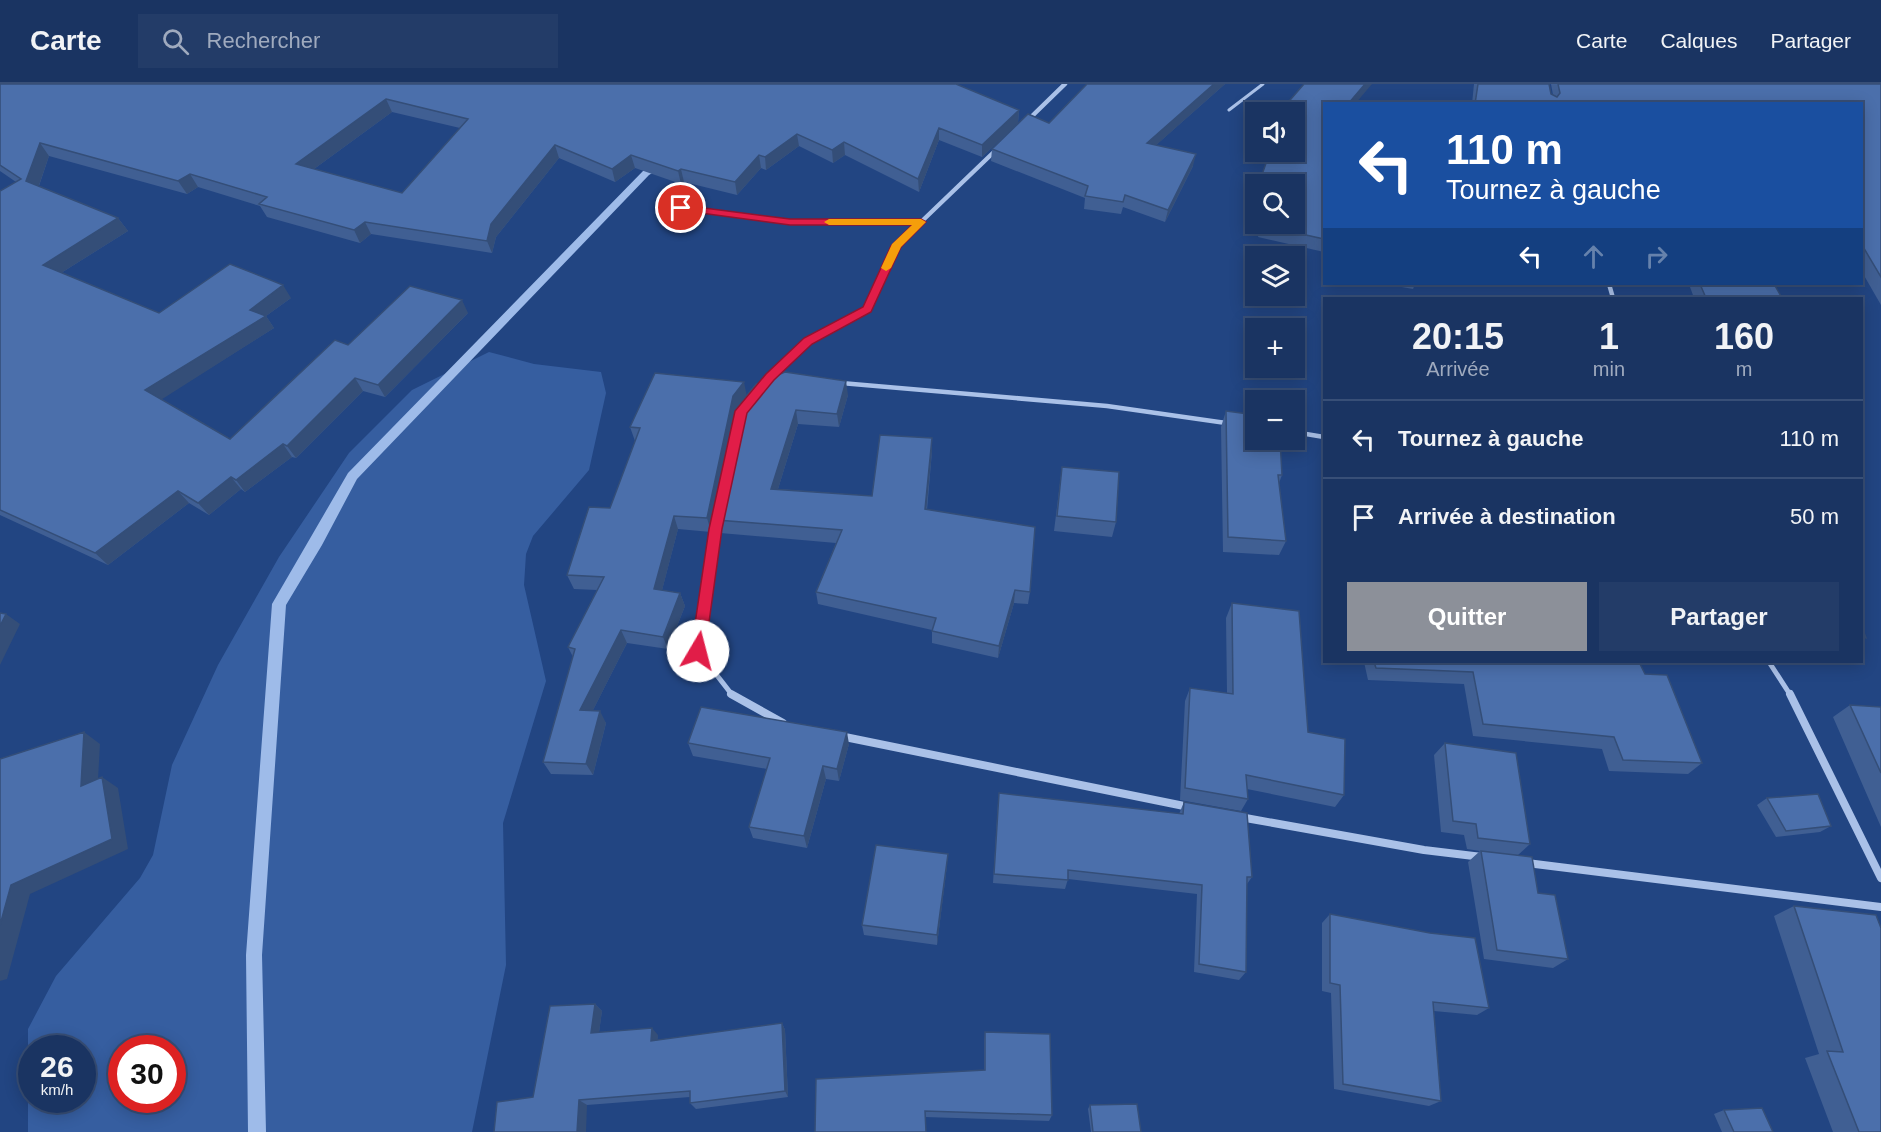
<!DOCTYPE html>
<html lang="fr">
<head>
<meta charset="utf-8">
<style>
	body { margin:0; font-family:Helvetica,sans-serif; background:#233c68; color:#f1f3f6; height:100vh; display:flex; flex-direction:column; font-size:22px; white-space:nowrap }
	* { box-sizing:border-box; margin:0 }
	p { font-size:20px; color:#9faabe }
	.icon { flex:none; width:33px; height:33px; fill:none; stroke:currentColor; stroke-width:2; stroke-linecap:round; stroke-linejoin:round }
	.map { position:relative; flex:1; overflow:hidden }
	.panel { position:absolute; left:1323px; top:213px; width:540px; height:366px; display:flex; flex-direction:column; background:#1a3462; border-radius:0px; box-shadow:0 3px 15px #0003,0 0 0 2px #384f77 }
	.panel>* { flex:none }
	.banner { position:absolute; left:1323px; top:18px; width:540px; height:183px; border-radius:0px; box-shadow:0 3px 15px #0003,0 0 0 2px #384f77; background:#1a4fa0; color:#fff; overflow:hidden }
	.controls { position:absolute; left:1245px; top:18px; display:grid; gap:12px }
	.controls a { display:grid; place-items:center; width:60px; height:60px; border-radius:0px; background:#1a3462; box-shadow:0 3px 15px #0003,0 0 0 2px #384f77; font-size:30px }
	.speed { position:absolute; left:18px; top:951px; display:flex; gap:12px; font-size:30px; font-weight:700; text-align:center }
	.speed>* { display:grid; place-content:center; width:78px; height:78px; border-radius:50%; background:#1a3462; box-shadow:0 3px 15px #0003,0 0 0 2px #384f77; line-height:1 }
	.speed small { font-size:15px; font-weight:400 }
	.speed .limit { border:9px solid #d22; background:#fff; color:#111 }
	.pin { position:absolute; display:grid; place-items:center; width:51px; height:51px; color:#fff; margin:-26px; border:3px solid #fff; border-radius:50%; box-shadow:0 2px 6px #0007 }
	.me { position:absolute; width:66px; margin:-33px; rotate:8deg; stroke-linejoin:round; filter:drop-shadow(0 0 4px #0008) }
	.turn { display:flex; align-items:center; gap:21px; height:126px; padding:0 24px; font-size:27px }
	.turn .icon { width:78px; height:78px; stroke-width:2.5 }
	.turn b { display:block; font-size:42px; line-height:51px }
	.lanes { display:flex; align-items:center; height:57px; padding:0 24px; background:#0003; justify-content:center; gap:30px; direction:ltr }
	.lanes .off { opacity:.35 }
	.eta { display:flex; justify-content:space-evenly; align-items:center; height:102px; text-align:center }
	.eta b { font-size:36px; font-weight:600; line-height:42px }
	.cta { display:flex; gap:12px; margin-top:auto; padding:12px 24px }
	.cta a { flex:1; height:69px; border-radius:0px; background:#8c9099; color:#fff; font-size:24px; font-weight:600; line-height:69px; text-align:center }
	.cta a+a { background:#233c68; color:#f1f3f6 }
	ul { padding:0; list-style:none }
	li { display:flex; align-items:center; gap:18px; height:78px; padding:0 24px; border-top:2px solid #384f77 }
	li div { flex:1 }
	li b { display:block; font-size:22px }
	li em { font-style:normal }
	header { display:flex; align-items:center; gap:36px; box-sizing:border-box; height:84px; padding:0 30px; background:#1a3462; border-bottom:2px solid #384f77 }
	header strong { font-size:28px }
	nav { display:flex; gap:33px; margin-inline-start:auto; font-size:21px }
	.search { width:420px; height:54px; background:#233c68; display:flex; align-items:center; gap:15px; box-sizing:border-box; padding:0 21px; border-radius:0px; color:#9faabe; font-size:22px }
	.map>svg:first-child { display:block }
</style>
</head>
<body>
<header>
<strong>Carte</strong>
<div class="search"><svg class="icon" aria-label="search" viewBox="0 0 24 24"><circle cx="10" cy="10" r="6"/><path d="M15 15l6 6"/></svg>Rechercher</div>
<nav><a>Carte</a><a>Calques</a><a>Partager</a></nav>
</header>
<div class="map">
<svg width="1881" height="1048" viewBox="0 0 1881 1048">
	<rect width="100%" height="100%" fill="#224582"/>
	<path fill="#365ea0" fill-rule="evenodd" d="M489,268L534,280L601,288L606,309L589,386L533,452L526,470L524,501L546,597L503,739L506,881L472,1048H28V945L56,892L140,794L153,771L172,681L218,581L279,473L349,369L412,306ZM82,964V1016H32V964ZM172,964V1016H122V964Z"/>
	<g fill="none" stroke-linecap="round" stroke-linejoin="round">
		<path fill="#9ebbe9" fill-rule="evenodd" d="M659,78L667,80L649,91L357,395L322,461L286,521L262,871L266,1048H248L246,871L272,520L348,389L643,87Z"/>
		<path stroke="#aac1e8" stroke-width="3" d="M1229,26L1263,0
			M681,124L790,138H921"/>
		<path stroke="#aac1e8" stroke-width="4.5" d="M841,299L1107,322L1226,339
			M1294,348L1324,353"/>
		<path stroke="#aac1e8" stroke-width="4.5" d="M1028,36L1065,0
			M1609,200L1613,214
			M796,269L808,257L867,225L896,162L996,66"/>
		<path stroke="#aac1e8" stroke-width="5" d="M764,301L797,268
			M719,432L698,567L733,612
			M1769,578L1791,612"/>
		<path stroke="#aac1e8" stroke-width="8" d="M731,610L783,639
			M1790,610L1881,794
			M840,652L1189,723
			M1240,733L1424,766L1482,773
			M1527,779L1881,823"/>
	</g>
	<path fill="#405f93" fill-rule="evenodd" d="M0,0L1019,26L1018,39L982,73L939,56L919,108L845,71L833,79L799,62L766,86L761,84L737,111L684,98L681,100L635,84L615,98L559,74L496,153L492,169L371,150L360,159L267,133L260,122L198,103L187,110L49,72L39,102L118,134L128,147L61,189L159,229L291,214L266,232L274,244L161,315L230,355L348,261L468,229L385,313L363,307L296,374L292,373L245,408L241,405L209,431L189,419L108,481L0,431V107L16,98L0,87ZM392,28L460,44L402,109L314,85Z
		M1087,0H1225L1156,61L1193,82L1165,138L1123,123L1121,130L1084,125L1085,114L991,77L992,65L1049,39Z
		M1474,0H1549L1551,10L1553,11L1551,0H1881V221L1862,188V20H1472Z
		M1324,20V168L1258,153L1262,140L1294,100H1259L1270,68Z
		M1324,178V189H1322Z
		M1385,200H1415L1413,205Z
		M1676,200H1774L1782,214H1694L1690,203L1676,201Z
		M747,311H848L839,343L798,340L778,405L872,412L932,367L927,426L1030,508L1028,520L1014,519L998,574L932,559V546L818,520L816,508L836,459L720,449L717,436L742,320L736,327L711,448L678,445L662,506L680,509L685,522L668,565L627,559L593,626L606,639L593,691L551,690L543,678L573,573L568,563L597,506L574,505L567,491L610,424L635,357L630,343Z
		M1226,327L1282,391L1279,399L1286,457L1279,471L1223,468L1221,343Z
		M1062,383L1116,438L1112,453L1054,447Z
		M1232,519L1308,648L1344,711L1335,723L1247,705L1248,715L1241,727L1180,716L1185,617L1190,604L1227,609L1226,534Z
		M1364,578H1639L1645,590L1702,679L1688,690L1609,687L1602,665L1473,652L1464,600L1368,596Z
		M1850,621L1881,623V743L1833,633Z
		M688,659L849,660L839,697L826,695L807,764L753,754L749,743L767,685L693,672Z
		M1445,659L1530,760L1518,771L1538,809L1568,875L1553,884L1484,875L1468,778L1480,767L1467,765L1464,751L1441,748L1434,671Z
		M1767,714L1831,742L1820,748L1776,753L1757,721Z
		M1184,718L1252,793L1247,800L1246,888L1239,896L1194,888L1197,810L1068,795L1065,805L993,799L998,719L1179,730Z
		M947,781L937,861L864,851L862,841Z
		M1794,822L1881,1048H1833L1805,974L1819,970L1774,832Z
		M1330,830L1489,924L1477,931L1434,927L1441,1017L1429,1022L1334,1005L1331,909L1322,907V839Z
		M595,920L602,927L599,948L658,951L657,956L782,939L785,946L788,1013L696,1025L690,1019V1013L587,1021L533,1013Z
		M985,948L1052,1031L1049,1037L925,1033L815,1048L984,986V956Z
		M1090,1021L1141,1048H1091L1088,1025Z
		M1724,1026L1773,1048H1722L1714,1030Z"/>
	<path fill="#344e78" d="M1214,0H1225L1145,71L1147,59Z
		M1365,0H1372L1355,20H1348Z
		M386,15L392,28L303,93L296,80Z
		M1019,26L1018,39L982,73V61Z
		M939,44V56L919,108L918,95Z
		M797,50L799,62L766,86L765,73Z
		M844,58L845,71L833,79L832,66Z
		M40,59L49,72L36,110L26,97Z
		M555,61L559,74L496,153L492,169L487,157L491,140Z
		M1196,70L1193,82L1165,138L1168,126Z
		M631,71L635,84L615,98L612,85Z
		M759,71L761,84L737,111L735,98Z
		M681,85L684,98L681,100L678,87Z
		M190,90L198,103L187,110L178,97Z
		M118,134L128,147L53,194L43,181Z
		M365,138L371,150L360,159L354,146Z
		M283,201L291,214L266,232L274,244L156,319L145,306Z
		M462,216L468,229L385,313L378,301Z
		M355,294L363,307L296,374L287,362Z
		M846,297L848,311L839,343L837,330Z
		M744,298L747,313L736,327L711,448L707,434L733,312Z
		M796,326L798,340L774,418L771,405Z
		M932,354V367L925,439V425Z
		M283,360L292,373L245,408L236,396Z
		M231,393L241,405L209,431L198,419Z
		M178,407L189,419L108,481L95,469Z
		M674,432L678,445L659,518L654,505Z
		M1015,506L1014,519L998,574L999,562Z
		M680,509L685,522L668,565L663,553Z
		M6,530L20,540L0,581V542Z
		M621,546L627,559L587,638L580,626Z
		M600,627L606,639L593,691L586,680Z
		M84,648L100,660L97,713L81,702Z
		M847,648L849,660L839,697L837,685Z
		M823,682L826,695L807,764L804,752Z
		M102,693L118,704L128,765L30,810L7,895L0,897V841L11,801Z
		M948,770L947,781L937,861V851Z
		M595,920L602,927L598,956L591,949Z
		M782,939L785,946L788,1013L785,1007Z
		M652,944L658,951L657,963L651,957Z
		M579,1016L587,1021L586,1048H577Z"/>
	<path fill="#4b6fab" stroke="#344e78" stroke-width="1.5" fill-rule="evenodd" d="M0,0H956L1019,26L982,61L939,44L918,95L844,58L832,66L797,50L765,73L759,71L735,98L681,85L678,87L631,71L612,85L555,61L491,140L487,157L365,138L354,146L259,120L267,113L190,90L178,97L40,59L26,97L118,134L43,181L159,229L230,180L283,201L250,226L266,232L145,306L230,355L335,256L348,261L410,202L462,216L378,301L355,294L287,362L283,360L236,396L231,393L198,419L178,407L95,469L0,426V107L21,95L0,81ZM386,15L468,35L402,109L296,80Z
		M1087,0H1214L1147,59L1196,70L1168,126L1125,111L1123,118L1085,112L1088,102L992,65L1028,30L1049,39Z
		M1304,0H1365L1348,20H1324V155L1261,141L1262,140H1294V100H1266L1259,99L1270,68H1294V28H1282L1284,23Z
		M1478,0H1549L1551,10L1557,13L1560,9L1558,0H1881V193L1862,161V20H1475Z
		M1700,200H1774L1782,214H1706Z
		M785,288L846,297L837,330L796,326L771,405L872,412L880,351L932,354L925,425L1035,443L1030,508L1015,506L999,562L932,547L936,534L816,508L842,446L717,436L743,316L756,300Z
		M655,289L744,298L733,312L707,434L674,432L654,505L680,509L663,553L621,546L580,626L600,627L586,680L543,678L575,565L568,563L604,493L567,491L589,423L610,424L640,344L630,343Z
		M1226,327L1256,331V356H1280L1282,391H1278L1286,457L1228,453Z
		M1062,383L1119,388L1116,438L1057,432Z
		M1232,519L1299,527L1308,648L1345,655L1344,711L1246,691L1248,715L1185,704L1190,604L1233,610Z
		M0,529L6,530L0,542Z
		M1862,543L1866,554L1862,553Z
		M1374,578H1639L1645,590L1667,591L1702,679L1623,676L1614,653L1483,640L1473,588L1376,584Z
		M1850,621L1881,623V689Z
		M701,623L847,648L837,685L823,682L804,752L749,743L770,674L688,659Z
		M84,648L81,702L102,693L112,755L11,801L0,841V675Z
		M1445,659L1516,669L1530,760L1478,754L1476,740L1453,737Z
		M999,709L1183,730L1184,718L1247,729L1252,793H1247L1246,888L1199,880L1202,801L1068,786V796L994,790Z
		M1818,710L1831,742L1786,747L1767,714Z
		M876,761L948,770L937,851L862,841Z
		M1481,767L1532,773L1538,809L1555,811L1568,875L1497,866Z
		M1794,822L1876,831L1881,844V1048H1859L1827,967L1843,968Z
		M1330,830L1430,849L1475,854L1489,924L1433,918L1441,1017L1343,1000L1340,901L1330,899Z
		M595,920L591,949L652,944L651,957L782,939L785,1007L690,1019V1007L579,1016L577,1048H494L497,1018L533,1013L550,922Z
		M985,948L1050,950L1052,1031L925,1027L926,1048H815L816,995L985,986Z
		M1137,1020L1141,1048H1093L1090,1021Z
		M1762,1024L1773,1048H1734L1724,1026Z"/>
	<path fill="#e11d48" stroke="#92132f" stroke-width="1.5" d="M681,121L790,135H921L926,138L901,163L871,228L812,260L774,296L747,329L722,445L705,567L703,571H693L691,567L709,445L735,327L766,290L804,254L863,223L891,162L912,141H790L678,126L676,124Z"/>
	<path fill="#f59e0b" d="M921,135L926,138L901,163L891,184L886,187L881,184L892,160L912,141H829L824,138L829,135Z"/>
</svg>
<div class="controls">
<a><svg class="icon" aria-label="sound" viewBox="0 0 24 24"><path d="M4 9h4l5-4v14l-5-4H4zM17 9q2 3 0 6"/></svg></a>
<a><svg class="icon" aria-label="search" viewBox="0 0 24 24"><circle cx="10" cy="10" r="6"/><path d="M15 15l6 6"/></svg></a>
<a><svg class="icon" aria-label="layers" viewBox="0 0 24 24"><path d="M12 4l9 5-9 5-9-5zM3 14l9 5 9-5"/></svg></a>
<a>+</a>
<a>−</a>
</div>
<div class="speed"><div>26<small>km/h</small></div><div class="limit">30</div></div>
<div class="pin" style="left:681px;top:124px;background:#d93025"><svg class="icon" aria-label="arrive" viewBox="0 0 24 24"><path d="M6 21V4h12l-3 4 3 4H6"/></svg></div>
<svg class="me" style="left:698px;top:567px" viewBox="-20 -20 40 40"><circle r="19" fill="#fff"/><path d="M0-13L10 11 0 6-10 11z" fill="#e11d48"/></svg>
<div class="banner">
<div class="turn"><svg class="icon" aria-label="left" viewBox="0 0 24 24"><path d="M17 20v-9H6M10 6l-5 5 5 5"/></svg><div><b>110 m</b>Tournez à gauche</div></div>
<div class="lanes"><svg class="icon" aria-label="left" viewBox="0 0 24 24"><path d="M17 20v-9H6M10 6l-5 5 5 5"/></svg><svg class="icon off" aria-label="ahead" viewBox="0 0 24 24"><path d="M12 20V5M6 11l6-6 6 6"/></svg><svg class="icon off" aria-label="right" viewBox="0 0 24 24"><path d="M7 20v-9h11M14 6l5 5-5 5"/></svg></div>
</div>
<section class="panel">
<div class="eta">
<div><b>20:15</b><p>Arrivée</p></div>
<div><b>1</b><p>min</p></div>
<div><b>160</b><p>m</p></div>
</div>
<ul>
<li><svg class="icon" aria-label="left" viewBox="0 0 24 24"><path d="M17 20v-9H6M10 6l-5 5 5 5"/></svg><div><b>Tournez à gauche</b></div><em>110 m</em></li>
<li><svg class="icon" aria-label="arrive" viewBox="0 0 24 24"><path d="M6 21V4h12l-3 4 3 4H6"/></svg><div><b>Arrivée à destination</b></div><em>50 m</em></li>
</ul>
<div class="cta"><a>Quitter</a><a>Partager</a></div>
</section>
</div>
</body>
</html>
